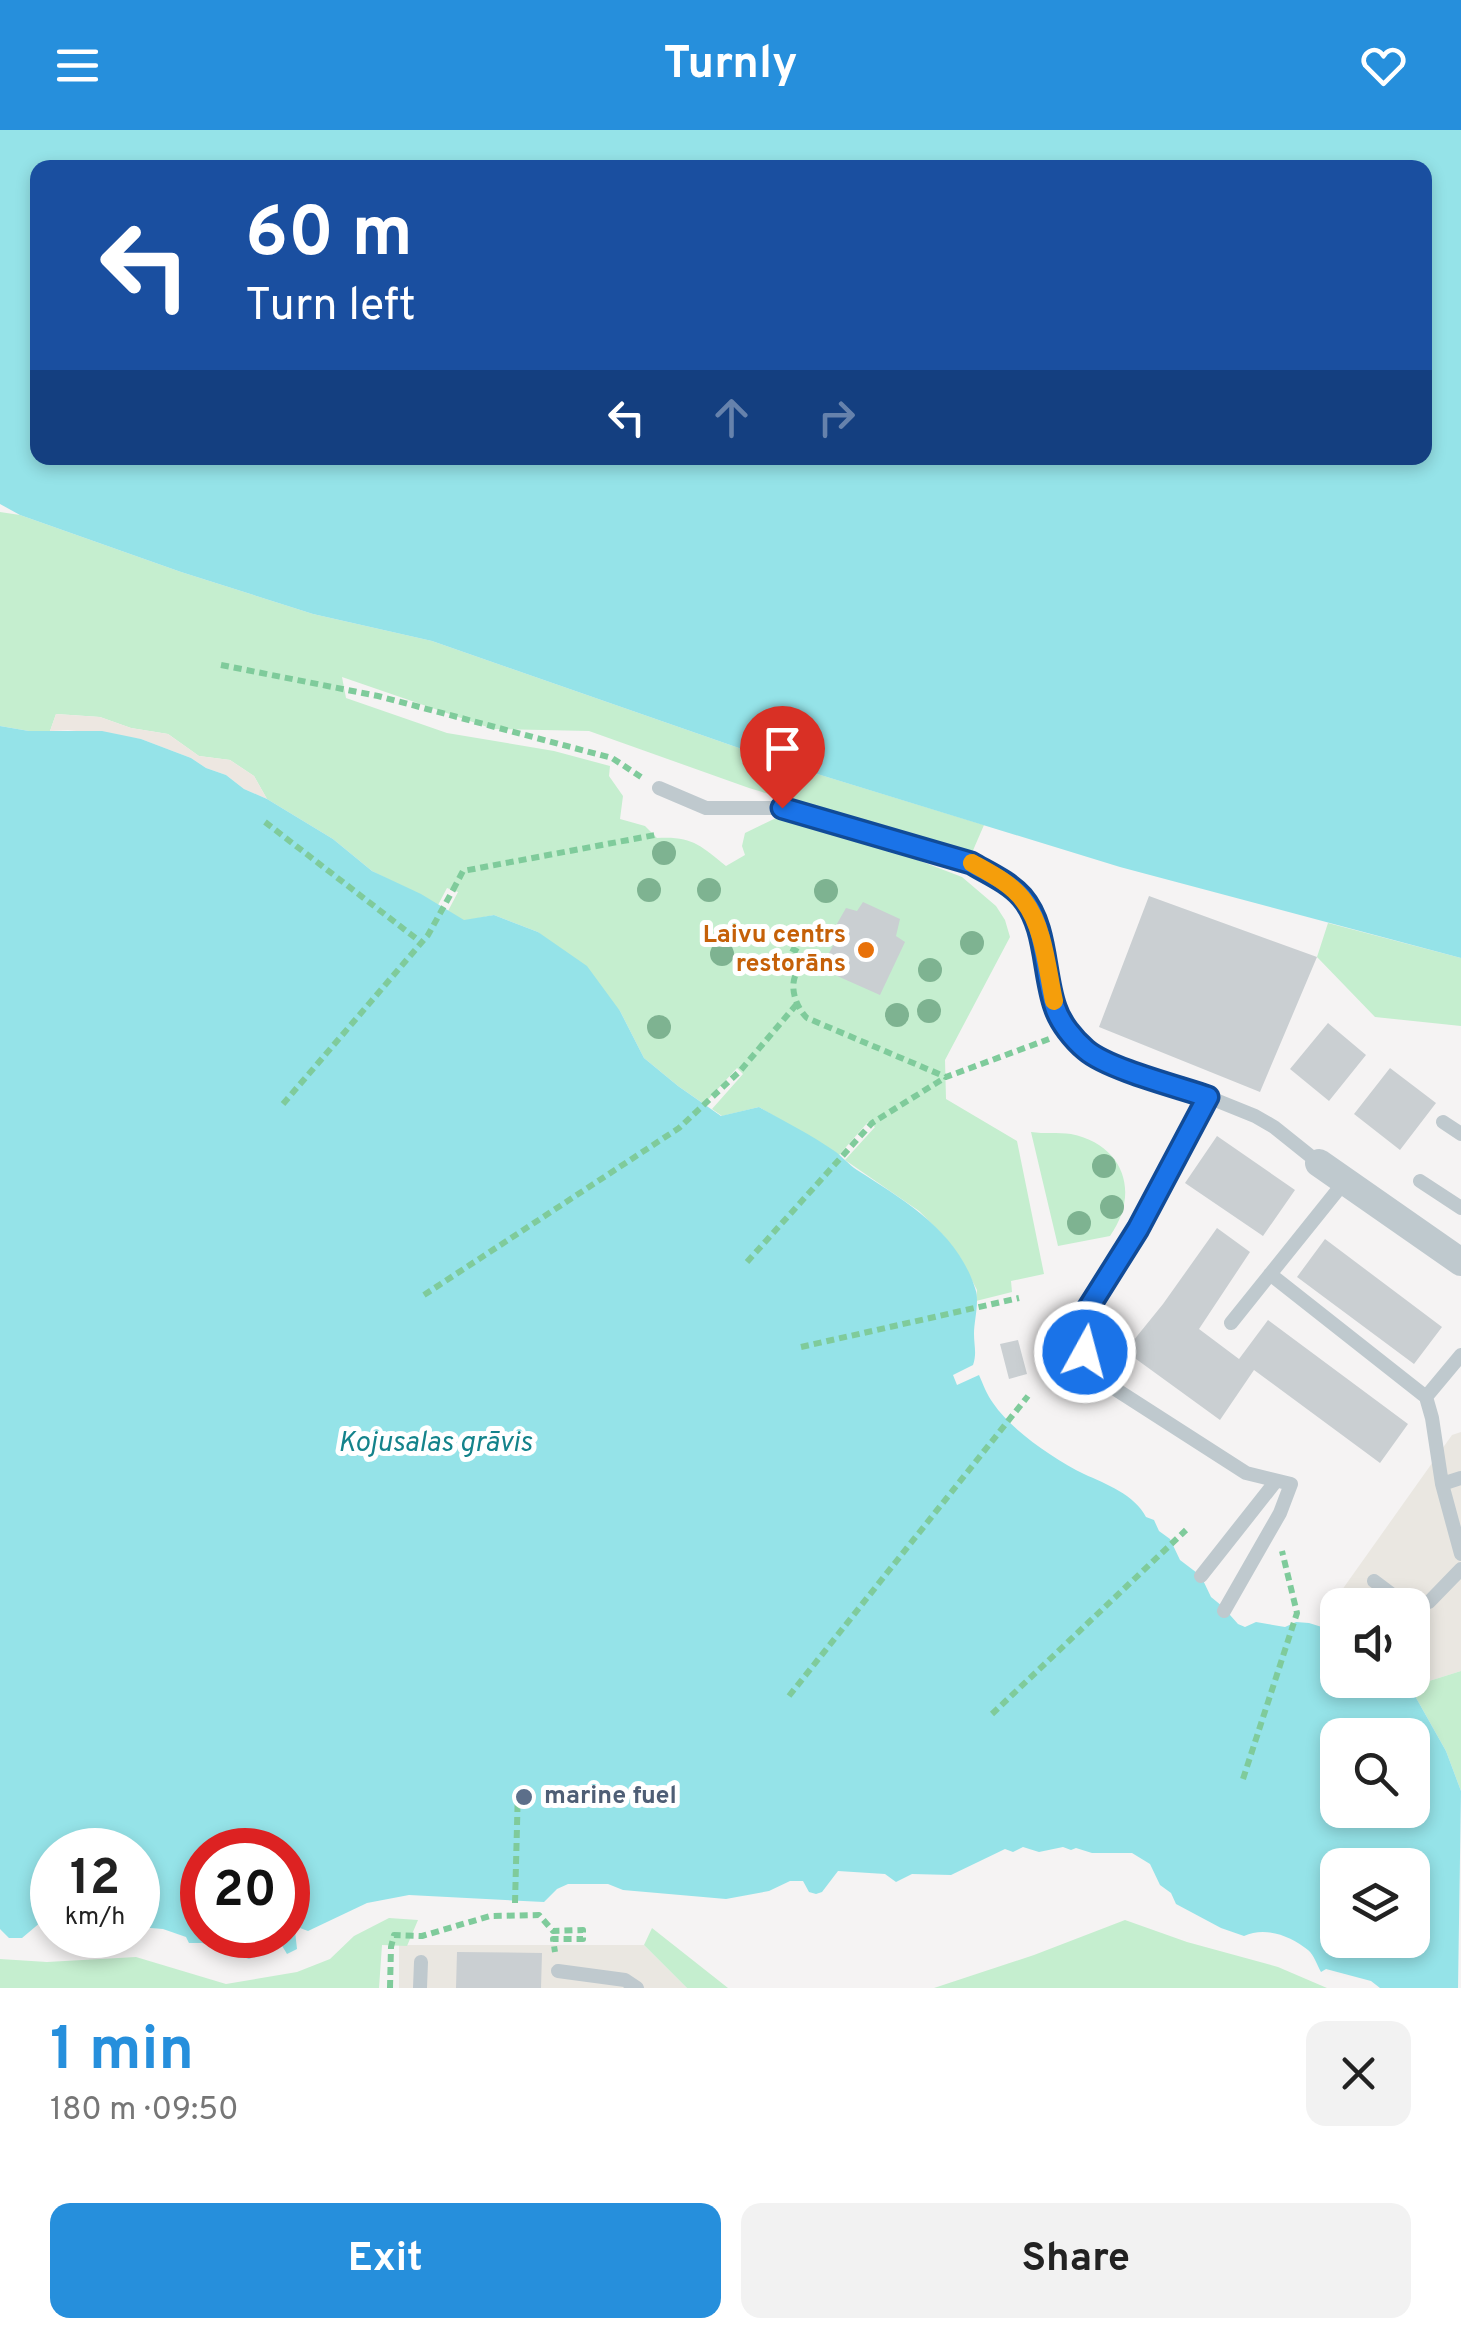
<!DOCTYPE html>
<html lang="en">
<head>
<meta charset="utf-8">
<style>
	body { margin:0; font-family:Overpass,sans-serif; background:#f2f2f2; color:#222; height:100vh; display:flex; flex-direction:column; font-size:38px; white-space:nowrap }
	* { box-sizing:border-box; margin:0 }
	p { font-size:32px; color:#767676 }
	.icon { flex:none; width:55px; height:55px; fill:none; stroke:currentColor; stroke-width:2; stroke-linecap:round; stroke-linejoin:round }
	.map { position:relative; height:1858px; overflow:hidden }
	.sheet { display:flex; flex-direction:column; background:#fff; flex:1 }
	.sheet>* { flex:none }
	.guide { position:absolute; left:30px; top:30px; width:1402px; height:305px; border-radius:20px; box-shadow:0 5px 15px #0003; background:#1a4fa0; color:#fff; overflow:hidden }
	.buttons { position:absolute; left:1320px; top:1458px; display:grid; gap:20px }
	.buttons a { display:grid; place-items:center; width:110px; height:110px; border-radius:20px; background:#fff; box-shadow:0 5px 15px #0003; font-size:50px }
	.speed { position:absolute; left:30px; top:1698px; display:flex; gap:20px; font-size:50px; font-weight:700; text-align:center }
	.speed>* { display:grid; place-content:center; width:130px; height:130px; border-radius:50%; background:#fff; box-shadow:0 5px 15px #0003; line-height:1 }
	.speed small { font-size:25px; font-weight:400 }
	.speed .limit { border:15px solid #d22; background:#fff; color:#111 }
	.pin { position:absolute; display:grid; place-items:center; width:85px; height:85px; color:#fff; margin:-102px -42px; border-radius:50% 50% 50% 0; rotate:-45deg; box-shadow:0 0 10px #0007 }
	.pin .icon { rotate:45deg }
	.me { position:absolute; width:110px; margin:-55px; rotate:7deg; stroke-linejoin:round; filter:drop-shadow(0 0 8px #0008) }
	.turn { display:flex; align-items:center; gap:35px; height:210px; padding:0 50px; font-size:45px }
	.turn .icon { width:130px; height:130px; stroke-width:2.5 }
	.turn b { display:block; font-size:70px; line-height:85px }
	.lanes { display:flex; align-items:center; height:95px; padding:0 50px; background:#0003; justify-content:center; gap:50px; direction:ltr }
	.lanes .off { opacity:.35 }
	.round { display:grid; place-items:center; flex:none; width:105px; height:105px; border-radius:20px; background:#f2f2f2 }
	.overview { display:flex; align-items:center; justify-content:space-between; height:170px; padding:0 50px }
	h1 { font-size:60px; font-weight:700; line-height:75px; color:#268fdc }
	.cta { display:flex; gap:20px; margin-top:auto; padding:20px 50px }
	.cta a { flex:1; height:115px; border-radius:20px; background:#268fdc; color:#fff; font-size:40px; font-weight:700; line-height:115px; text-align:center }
	.cta a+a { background:#f2f2f2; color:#222 }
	header { display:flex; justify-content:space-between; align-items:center; height:130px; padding:0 50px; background:#268fdc; color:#fff; font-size:45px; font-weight:700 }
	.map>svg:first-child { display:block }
</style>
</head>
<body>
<header><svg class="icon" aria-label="menu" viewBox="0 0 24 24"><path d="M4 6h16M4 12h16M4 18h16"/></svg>Turnly<svg class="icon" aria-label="heart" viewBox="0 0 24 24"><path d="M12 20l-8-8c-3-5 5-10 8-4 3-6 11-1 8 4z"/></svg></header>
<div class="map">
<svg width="1461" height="1858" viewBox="0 0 1461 1858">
	<rect width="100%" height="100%" fill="#f5f3f3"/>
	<path fill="#eae7e1" d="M1461,1302V1541L1410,1557L1398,1554L1396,1550H1412V1475H1338L1337,1506L1325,1498L1332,1474L1452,1305Z
		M399,1815H644L687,1858H399Z"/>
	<path fill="#c5eecf" d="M0,382L20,385L181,442L313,484L432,511L788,635L984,695L971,725L749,658L589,601L493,599L342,547L346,568L447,603L554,621L610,636L609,646L623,666L620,689L645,696L657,708C692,706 700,715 726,736L745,725L742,716L745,703L776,688L902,724L962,747L996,776L1005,790L1010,807L945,930L946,969L1017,1011L1044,1144L1011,1151L1012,1162L976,1171L977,1160L960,1127L943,1105L919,1081L845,1030L875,997L868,992L839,1025L759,977L722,986L712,979L743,944L737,938L704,974L678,956L644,928L620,881L538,802L494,785L464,791L448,781L458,762L447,758L438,775L372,741L333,709L267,669L254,646L230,630L199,626L168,604L131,598L100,587L56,584L50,601H29L0,596Z
		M1328,793L1461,828V896L1375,887L1317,827Z
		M1031,1002C1044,1004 1058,1002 1071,1004C1125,1015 1140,1064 1110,1106L1058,1116Z
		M1461,1541V1661L1446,1621L1410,1557Z
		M389,1788L418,1790L407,1816L382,1815L379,1858H0V1829L47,1832L136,1827L226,1854L297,1842L330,1829L354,1806Z
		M1125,1790L1187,1812L1278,1837L1327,1858H934L1034,1825Z
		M652,1798L728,1858H729H687L644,1815Z"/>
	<path fill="#ede7e1" d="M56,584L100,587L131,598L168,604L199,626L230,630L254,646L267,669L244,659L226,645L206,638L191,628L141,609L68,600L50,601Z"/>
	<path fill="#95e3e8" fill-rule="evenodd" d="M0,0H1461V828L1120,737L788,635L432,511L313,484L181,442L20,385L0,374ZM38,38H1425V328H38Z
		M0,596L29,601H102L141,609L191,628L206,638L226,645L244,659L267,669L333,709L372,741L421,764L464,790L494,785L538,802L587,836L620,881L644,928L678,956L721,986L759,977C784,991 810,1004 833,1020C842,1026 848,1034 857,1040C904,1070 957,1101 975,1158C980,1171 974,1190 974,1204C974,1215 977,1224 973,1235L953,1245L957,1255L979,1245C983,1254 987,1265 993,1273C1012,1301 1054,1329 1084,1344C1106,1354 1135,1365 1146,1387L1154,1390L1159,1401L1170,1409L1180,1430L1201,1446L1211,1467L1222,1476L1238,1494L1245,1497L1256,1492L1285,1497L1296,1492L1309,1493L1325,1498L1337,1506L1338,1550H1396L1398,1554L1410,1557L1446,1621L1461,1661L1458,1858H1380L1371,1851L1326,1839L1321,1842C1317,1835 1314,1825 1308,1820C1291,1806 1265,1796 1244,1806L1221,1798L1176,1774L1171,1763L1160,1755L1150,1734L1132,1723H1092L1076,1718L1071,1720L1063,1717L1039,1722L1023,1717L1013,1722L1005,1719L951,1745L912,1744L896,1752L885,1744L838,1741L822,1762L816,1764L809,1762L803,1751H790L769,1761L726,1769L623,1760L608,1754H568L557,1759L544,1772L409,1765L367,1773L308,1801L300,1798L295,1801L297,1819L287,1824L281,1814L249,1829L202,1813H189L186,1807L163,1799L138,1797V1720H52V1796L41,1792L22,1808H9L0,1799ZM1338,1605H1412V1680H1338ZM202,1720H288V1805H202ZM1338,1735H1412V1810H1338Z"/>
	<path fill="#cacfd2" d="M1149,766L1317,827L1260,962L1099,897Z
		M863,772L900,789L896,806L905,812L880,865L835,845L827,827L840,802L834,799L846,778L857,781Z
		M1328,893L1366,925L1329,971L1290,939Z
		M1390,938L1436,973L1400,1020L1354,984Z
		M1217,1006L1295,1060L1263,1106L1185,1053Z
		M1217,1098L1250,1122L1199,1199L1239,1229L1268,1190L1408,1294L1380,1333L1254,1240L1220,1290L1125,1221L1163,1174Z
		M1325,1109L1442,1197L1414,1234L1297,1147Z
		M1018,1210L1027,1244L1009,1249L1000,1214Z
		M457,1822L542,1823L541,1858H456Z"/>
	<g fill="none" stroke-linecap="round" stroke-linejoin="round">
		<path stroke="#7fcb9b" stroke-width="6" stroke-dasharray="8 5" stroke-linecap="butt" d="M221,535L378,566L612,628L641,647
			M265,692L422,813
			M453,760L463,741L655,705
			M791,818L812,830
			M827,827C820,828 809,830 803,835C786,849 794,875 807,888L946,947L1049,909
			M283,974L428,805L453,760
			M747,1132L872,993L946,947
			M424,1165L679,998L740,941L796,875
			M801,1217L1019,1168
			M789,1566L1028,1266
			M992,1584L1186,1400
			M1243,1649L1297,1483L1282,1421
			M515,1773L518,1658
			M390,1858L391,1817L394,1805L422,1806L490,1786L539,1785L553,1801L583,1800V1809H553L555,1822"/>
		<path stroke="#bfc9ce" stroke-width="14" d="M659,658L706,678H783L971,733L999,748L1022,768L1035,789L1055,879L1069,901L1088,923L1117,936L1208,967L1255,986L1274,997L1319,1033
			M1208,967L1138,1099L1084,1185L1082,1204L1085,1223L1094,1239L1109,1255L1246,1343L1291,1354L1280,1383L1224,1481
			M1443,992L1461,1004
			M1420,1051L1461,1078
			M1270,1144L1426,1267L1432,1288L1442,1354L1461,1424
			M1231,1193L1345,1051
			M1426,1267L1461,1225
			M1442,1354L1461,1348
			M1201,1446L1276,1351
			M1374,1451L1402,1472L1411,1475
			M1412,1476L1429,1472L1461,1439
			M558,1841L625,1850L637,1858
			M420,1858L421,1832"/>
		<path stroke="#bfc9ce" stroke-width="28" d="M1319,1033L1461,1132"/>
	</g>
	<g fill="#7eb391">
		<circle cx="664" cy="723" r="12"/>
		<circle cx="649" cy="760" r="12"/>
		<circle cx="709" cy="760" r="12"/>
		<circle cx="826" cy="761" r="12"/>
		<circle cx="972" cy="813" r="12"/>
		<circle cx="722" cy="824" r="12"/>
		<circle cx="930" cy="840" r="12"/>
		<circle cx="929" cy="881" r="12"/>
		<circle cx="897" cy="885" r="12"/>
		<circle cx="659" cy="897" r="12"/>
		<circle cx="1104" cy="1036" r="12"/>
		<circle cx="1112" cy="1077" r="12"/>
		<circle cx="1079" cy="1093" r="12"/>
	</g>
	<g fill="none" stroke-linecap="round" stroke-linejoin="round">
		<defs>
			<path id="route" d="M782,678L971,733C988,743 1009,752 1022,767C1047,796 1043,843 1055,877C1060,893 1074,910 1086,920C1108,939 1179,957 1208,967L1138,1099L1084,1185L1082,1204L1085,1222"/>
		</defs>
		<use href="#route" stroke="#114b97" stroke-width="25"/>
		<use href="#route" stroke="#1a73e8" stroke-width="18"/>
		<path stroke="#f59e0b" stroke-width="18" d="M972,733C990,743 1012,754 1024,771C1044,797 1047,839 1054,871"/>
	</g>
	<circle fill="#e8710a" stroke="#fff" stroke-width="4" cx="866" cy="820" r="10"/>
	<circle fill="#5c6f8a" stroke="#fff" stroke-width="4" cx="524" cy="1667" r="10"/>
	<g text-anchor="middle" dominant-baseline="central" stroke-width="10" stroke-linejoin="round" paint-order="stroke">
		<g font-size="25" font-weight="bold" fill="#c56008" stroke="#fff" text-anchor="end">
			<text x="846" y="806">Laivu centrs<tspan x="846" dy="29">restorāns</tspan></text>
		</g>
		<g font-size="25" font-weight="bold" fill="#4e5e75" stroke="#fff" text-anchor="start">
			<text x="544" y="1667">marine fuel</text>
		</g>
		<g font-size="28" font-style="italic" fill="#14838b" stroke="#fff">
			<text x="435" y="1314">Kojusalas grāvis</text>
		</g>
	</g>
</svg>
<div class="buttons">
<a><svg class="icon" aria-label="sound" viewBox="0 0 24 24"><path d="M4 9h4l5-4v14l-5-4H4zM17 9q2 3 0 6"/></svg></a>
<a><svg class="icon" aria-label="search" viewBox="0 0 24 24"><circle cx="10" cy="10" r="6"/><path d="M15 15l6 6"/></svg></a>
<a><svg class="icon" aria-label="layers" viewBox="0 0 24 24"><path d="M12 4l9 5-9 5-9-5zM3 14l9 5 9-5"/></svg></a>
</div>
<div class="speed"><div>12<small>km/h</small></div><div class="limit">20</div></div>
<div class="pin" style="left:782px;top:678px;background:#d93025"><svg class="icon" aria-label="arrive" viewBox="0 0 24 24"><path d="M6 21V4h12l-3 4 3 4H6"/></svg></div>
<svg class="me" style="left:1085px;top:1222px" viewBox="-20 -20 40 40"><circle r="17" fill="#1a73e8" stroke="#fff" stroke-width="3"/><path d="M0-11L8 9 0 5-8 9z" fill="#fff"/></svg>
<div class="guide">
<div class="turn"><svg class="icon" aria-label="left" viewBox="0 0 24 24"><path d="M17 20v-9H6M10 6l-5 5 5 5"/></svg><div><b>60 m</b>Turn left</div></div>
<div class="lanes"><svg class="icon" aria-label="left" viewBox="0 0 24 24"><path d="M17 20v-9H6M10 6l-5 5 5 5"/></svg><svg class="icon off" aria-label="ahead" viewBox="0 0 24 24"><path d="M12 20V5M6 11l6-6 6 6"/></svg><svg class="icon off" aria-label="right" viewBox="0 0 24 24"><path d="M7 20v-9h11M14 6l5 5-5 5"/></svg></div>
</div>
</div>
<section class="sheet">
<div class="overview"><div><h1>1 min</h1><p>180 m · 09:50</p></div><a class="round"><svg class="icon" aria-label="close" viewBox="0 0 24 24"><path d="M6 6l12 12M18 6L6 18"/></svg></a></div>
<div class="cta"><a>Exit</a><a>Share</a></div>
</section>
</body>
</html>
